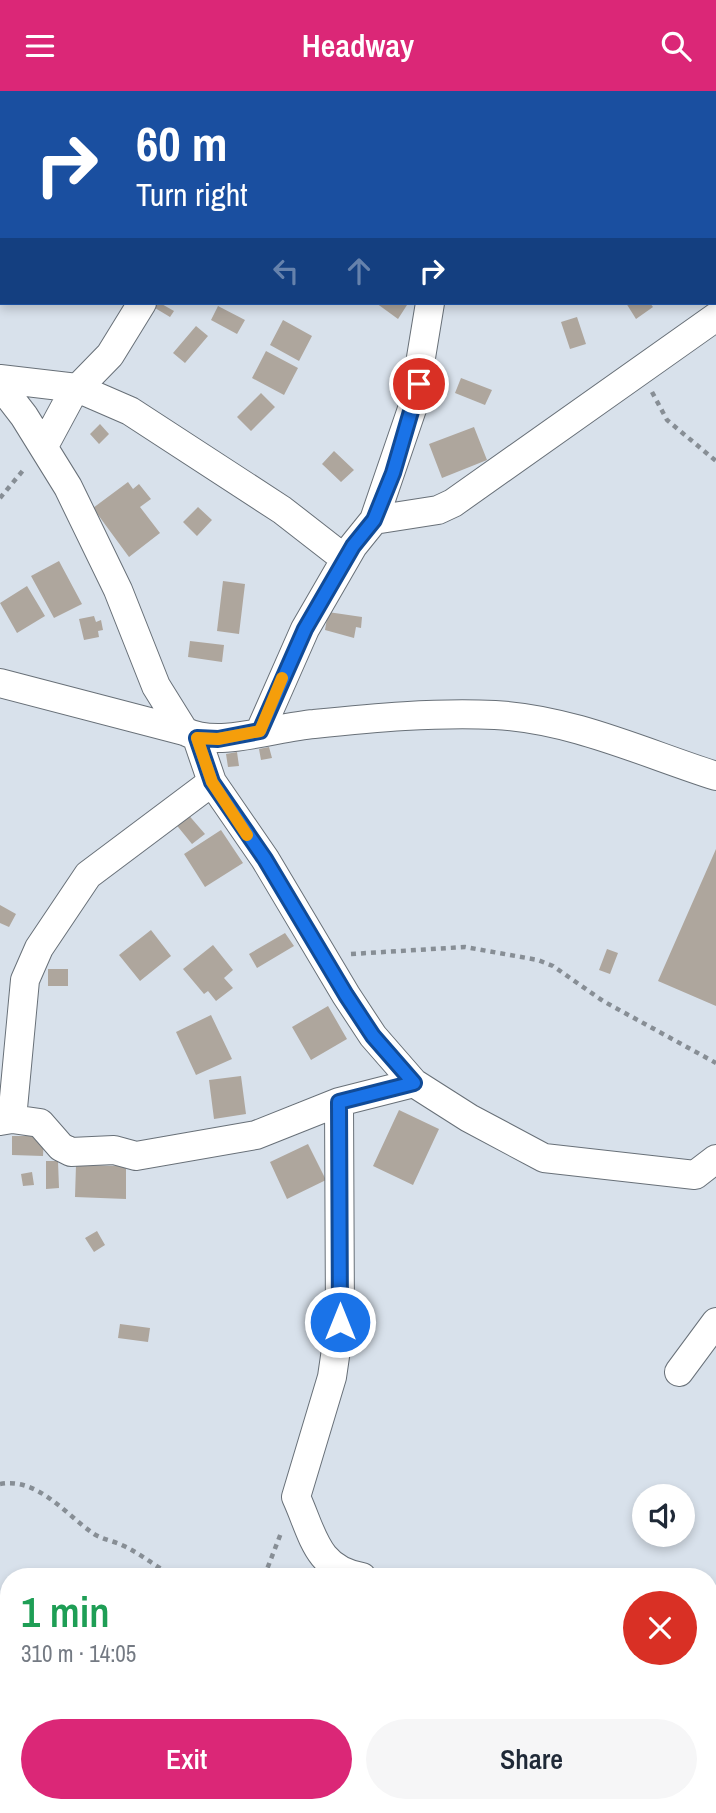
<!DOCTYPE html>
<html lang="en">
<head>
<meta charset="utf-8">
<style>
	body { margin:0; font-family:"Archivo Narrow",sans-serif; background:#f6f6f7; color:#1f2937; height:100vh; display:flex; flex-direction:column; font-size:26px; white-space:nowrap }
	* { box-sizing:border-box; margin:0 }
	p { font-size:23px; color:#747a83 }
	.icon { flex:none; width:38px; height:38px; fill:none; stroke:currentColor; stroke-width:2; stroke-linecap:round; stroke-linejoin:round }
	.map { position:relative; flex:1; overflow:hidden }
	.drawer { position:absolute; left:0px; top:1477px; width:718px; height:245px; display:flex; flex-direction:column; background:#fff; border-radius:28px 28px 0 0; box-shadow:0 4px 10px #0003 }
	.drawer>* { flex:none }
	.hud { position:absolute; left:0px; top:0px; width:718px; height:214px; box-shadow:0 4px 10px #0003; background:#1a4fa0; color:#fff; overflow:hidden }
	.tools { position:absolute; left:632px; top:1393px; display:grid; gap:14px }
	.tools a { display:grid; place-items:center; width:63px; height:63px; border-radius:50%; background:#fff; box-shadow:0 4px 10px #0003; font-size:35px }
	.pin { position:absolute; display:grid; place-items:center; width:60px; height:60px; color:#fff; margin:-30px; border:4px solid #fff; border-radius:50%; box-shadow:0 2px 7px #0007 }
	.me { position:absolute; width:77px; margin:-38px; rotate:0deg; stroke-linejoin:round; filter:drop-shadow(0 0 5px #0008) }
	.turn { display:flex; align-items:center; gap:24px; height:147px; padding:0 21px; font-size:32px }
	.turn .icon { width:91px; height:91px; stroke-width:2.5 }
	.turn b { display:block; font-size:49px; line-height:60px }
	.lanes { display:flex; align-items:center; height:66px; padding:0 21px; background:#0003; justify-content:center; gap:35px; direction:ltr }
	.lanes .off { opacity:.35 }
	.round { display:grid; place-items:center; flex:none; width:74px; height:74px; border-radius:37px; background:#f6f6f7 }
	.head { display:flex; align-items:center; justify-content:space-between; height:119px; padding:0 21px }
	h1 { font-size:42px; font-weight:600; line-height:52px; color:#1e9e55 }
	.button { display:flex; gap:14px; margin-top:auto; padding:14px 21px }
	.button a { flex:1; height:80px; border-radius:42px; background:#db2777; color:#fff; font-size:28px; font-weight:600; line-height:80px; text-align:center }
	.button a+a { background:#f6f6f7; color:#1f2937 }
	header { display:flex; justify-content:space-between; align-items:center; height:91px; padding:0 21px; background:#db2777; color:#fff; font-size:32px; font-weight:600 }
	.map>svg:first-child { display:block }
</style>
</head>
<body>
<header><svg class="icon" aria-label="menu" viewBox="0 0 24 24"><path d="M4 6h16M4 12h16M4 18h16"/></svg>Headway<svg class="icon" aria-label="search" viewBox="0 0 24 24"><circle cx="10" cy="10" r="6"/><path d="M15 15l6 6"/></svg></header>
<div class="map">
<svg width="716" height="1722" viewBox="0 0 716 1722">
	<rect width="100%" height="100%" fill="#d8e1eb"/>
	<path fill="#aea69d" d="M151,212H160L174,220L170,226L150,214Z
		M376,212H404L407,214L398,228Z
		M626,212H650L653,216L636,228Z
		M218,215L245,229L237,243L211,229Z
		M577,226L586,253L570,258L561,231Z
		M283,229L312,245L299,270L270,254Z
		M196,235L208,245L185,272L173,262Z
		M266,260L298,277L284,304L252,287Z
		M461,287L492,299L485,314L455,302Z
		M261,302L275,316L251,340L237,326Z
		M100,333L109,343L99,353L90,343Z
		M474,336L487,369L442,387L429,353Z
		M334,360L354,379L341,391L322,373Z
		M128,391L133,398L139,393L151,408L140,416L160,442L129,466L93,417Z
		M198,416L212,429L197,445L183,431Z
		M59,470L82,513L54,527L31,485Z
		M223,490L245,493L239,543L217,540Z
		M27,495L45,525L17,542L0,512Z
		M328,521L362,526L361,537L356,536L354,547L325,539Z
		M94,525L96,531L101,529L103,539L98,540L99,546L84,549L79,528Z
		M190,550L224,554L222,571L188,566Z
		M269,656L272,667L261,669L259,658Z
		M237,661L239,675L228,676L226,663Z
		M186,721L205,743L192,753L174,731Z
		M221,739L243,772L205,796L184,763Z
		M716,758V915L658,890Z
		M0,814L16,823L9,836L0,832Z
		M151,839L171,865L140,890L119,864Z
		M285,842L294,855L257,877L249,863Z
		M213,854L233,879L224,887L233,897L216,910L208,900L204,903L183,878Z
		M607,858L618,862L610,883L599,879Z
		M48,878H68V895H48Z
		M328,915L347,948L311,969L292,936Z
		M211,924L232,968L196,984L176,941Z
		M241,985L246,1023L214,1028L209,989Z
		M399,1019L439,1038L413,1094L373,1075Z
		M12,1045H44L43,1065L12,1064Z
		M308,1053L326,1089L287,1108L270,1071Z
		M46,1070H58L59,1097L46,1098Z
		M76,1074L126,1075V1108L75,1106Z
		M32,1081L34,1094L23,1095L21,1083Z
		M97,1140L105,1154L94,1161L85,1147Z
		M120,1233L150,1237L148,1251L118,1247Z"/>
	<g fill="none" stroke-linecap="round" stroke-linejoin="round">
		<defs>
			<path id="minor" d="M136,0L139,2
				M417,0L418,2
				M293,2L301,0
				M716,182V183
				M0,288L77,297L130,320L282,419L345,468
				M0,294L24,325L68,396L118,499L156,595L184,640
				M44,355L72,303L110,264L142,212
				M374,429L438,419L453,412L716,226
				M0,592L184,640C218,658 275,636 314,633C373,627 436,621 495,624C572,628 644,662 716,685
				M260,640L305,538L353,455L374,429L413,315L430,212
				M197,647L212,691L265,768L346,904L373,945L414,992L469,1027L544,1067L695,1084L716,1068
				M12,1028L25,889L39,857L88,784L212,691
				M0,1030L12,1028L40,1032L61,1056L71,1061L114,1059L136,1065L256,1044L339,1011
				M679,1281L716,1231
				M362,1486C316,1478 313,1443 296,1406L332,1286L340,1231L339,1011L414,992
				M662,1713L694,1722"/>
		</defs>
		<use href="#minor" stroke="#687078" stroke-width="30"/>
		<path stroke="#878e95" stroke-width="4.5" stroke-dasharray="5 5" stroke-linecap="butt" d="M652,301L667,329L716,370
			M0,407L25,377
			M351,863L465,856L538,869L553,875L603,910L716,972
			M0,1393C38,1386 66,1424 94,1443C104,1449 114,1450 124,1455C143,1464 157,1477 176,1486
			M264,1486L281,1442
			M167,1722L170,1713"/>
		<use href="#minor" stroke="#fff" stroke-width="28"/>
	</g>
	<g fill="none" stroke-linecap="round" stroke-linejoin="round">
		<defs>
			<path id="route" d="M340,1231L339,1011L414,992L373,945L346,904L265,768L212,691L197,647L218,648L260,640L305,538L353,455L374,429L393,382L419,293"/>
		</defs>
		<use href="#route" stroke="#114b97" stroke-width="18"/>
		<use href="#route" stroke="#1a73e8" stroke-width="12"/>
		<path stroke="#f59e0b" stroke-width="12" d="M247,744L212,691L197,647L218,648L260,640L282,587"/>
	</g>
</svg>
<div class="tools">
<a><svg class="icon" aria-label="sound" viewBox="0 0 24 24"><path d="M4 9h4l5-4v14l-5-4H4zM17 9q2 3 0 6"/></svg></a>
</div>
<div class="pin" style="left:419px;top:293px;background:#d93025"><svg class="icon" aria-label="arrive" viewBox="0 0 24 24"><path d="M6 21V4h12l-3 4 3 4H6"/></svg></div>
<svg class="me" style="left:340px;top:1231px" viewBox="-20 -20 40 40"><circle r="17" fill="#1a73e8" stroke="#fff" stroke-width="3"/><path d="M0-11L8 9 0 5-8 9z" fill="#fff"/></svg>
<div class="hud">
<div class="turn"><svg class="icon" aria-label="right" viewBox="0 0 24 24"><path d="M7 20v-9h11M14 6l5 5-5 5"/></svg><div><b>60 m</b>Turn right</div></div>
<div class="lanes"><svg class="icon off" aria-label="left" viewBox="0 0 24 24"><path d="M17 20v-9H6M10 6l-5 5 5 5"/></svg><svg class="icon off" aria-label="ahead" viewBox="0 0 24 24"><path d="M12 20V5M6 11l6-6 6 6"/></svg><svg class="icon" aria-label="right" viewBox="0 0 24 24"><path d="M7 20v-9h11M14 6l5 5-5 5"/></svg></div>
</div>
<section class="drawer">
<div class="head"><div><h1>1 min</h1><p>310 m · 14:05</p></div><a class="round" style="background:#d93025;color:#fff"><svg class="icon" aria-label="close" viewBox="0 0 24 24"><path d="M6 6l12 12M18 6L6 18"/></svg></a></div>
<div class="button"><a>Exit</a><a>Share</a></div>
</section>
</div>
</body>
</html>
